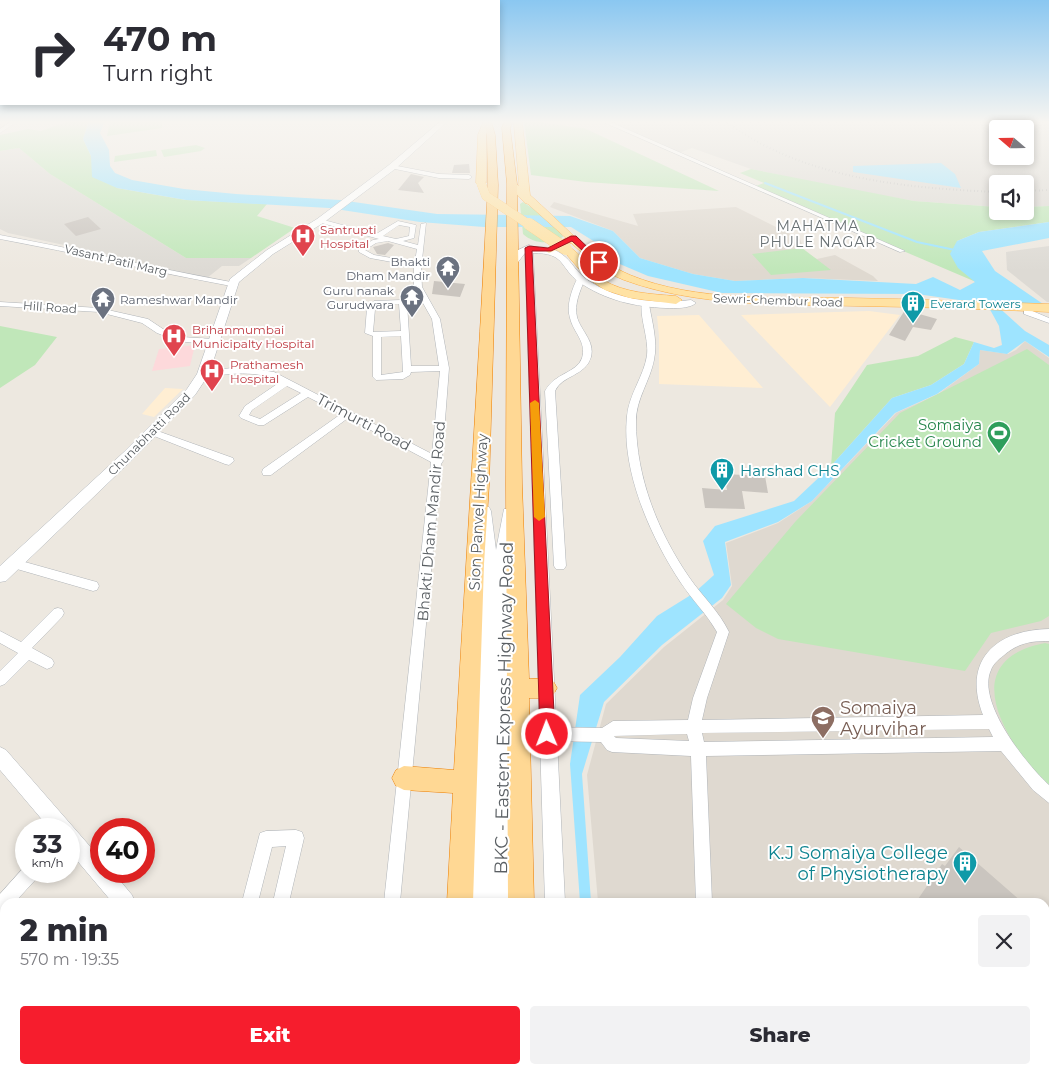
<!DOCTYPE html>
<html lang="en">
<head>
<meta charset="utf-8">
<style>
	body { margin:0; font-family:Montserrat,sans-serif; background:#f2f2f3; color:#2b2b33; height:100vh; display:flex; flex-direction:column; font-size:19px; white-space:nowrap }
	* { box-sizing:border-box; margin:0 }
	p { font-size:16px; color:#7c7c81 }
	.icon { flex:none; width:28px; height:28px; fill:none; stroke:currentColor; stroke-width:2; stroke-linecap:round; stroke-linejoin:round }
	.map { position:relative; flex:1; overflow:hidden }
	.sheet { position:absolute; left:0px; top:898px; width:1050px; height:176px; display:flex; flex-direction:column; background:#fff; border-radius:15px 15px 0 0; box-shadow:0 2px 8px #0003 }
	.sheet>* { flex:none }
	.guide { position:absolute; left:0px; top:0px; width:500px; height:105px; box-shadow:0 2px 8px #0003; background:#fff; color:#2b2b33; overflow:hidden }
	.needle { width:32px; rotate:290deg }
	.tools { position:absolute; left:989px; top:120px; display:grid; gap:10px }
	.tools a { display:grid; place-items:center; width:45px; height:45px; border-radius:5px; background:#fff; box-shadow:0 2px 8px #0003; font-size:25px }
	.speed { position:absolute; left:15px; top:818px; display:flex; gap:10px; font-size:25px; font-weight:700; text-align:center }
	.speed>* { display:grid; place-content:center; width:65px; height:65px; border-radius:50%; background:#fff; box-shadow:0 2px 8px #0003; line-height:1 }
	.speed small { font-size:12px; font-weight:400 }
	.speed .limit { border:8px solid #d22; background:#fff; color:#111 }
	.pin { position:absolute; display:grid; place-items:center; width:42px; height:42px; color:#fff; margin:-21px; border:2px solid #fff; border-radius:50%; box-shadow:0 1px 5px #0007 }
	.me { position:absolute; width:55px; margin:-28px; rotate:359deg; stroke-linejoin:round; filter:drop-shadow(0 0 4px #0008) }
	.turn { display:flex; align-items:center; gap:18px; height:105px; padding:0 20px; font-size:22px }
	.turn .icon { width:65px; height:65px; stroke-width:2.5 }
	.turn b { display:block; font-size:35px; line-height:42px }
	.round { display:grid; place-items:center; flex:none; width:52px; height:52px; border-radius:5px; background:#f2f2f3 }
	.headline { display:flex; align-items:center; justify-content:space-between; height:85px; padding:0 20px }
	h1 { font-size:30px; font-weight:800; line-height:38px }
	.action { display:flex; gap:10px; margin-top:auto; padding:10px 20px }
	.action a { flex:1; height:58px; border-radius:5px; background:#f61d2d; color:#fff; font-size:20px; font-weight:800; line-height:58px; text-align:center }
	.action a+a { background:#f2f2f3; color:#2b2b33 }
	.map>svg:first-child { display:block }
</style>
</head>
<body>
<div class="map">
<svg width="1049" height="1073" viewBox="0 0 1049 1073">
	<rect width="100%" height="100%" fill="#ede8e0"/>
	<path fill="#ffeed3" d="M869,311L900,315L830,407L741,315Z
		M699,315L763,388L659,384V336L657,316Z
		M165,388L183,389L154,417L142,414Z"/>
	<path fill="#dddad4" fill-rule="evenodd" d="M610,121H1049V206L1025,207V184H998L997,207L914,201L830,186L751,169L692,148L679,153ZM998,129H1025V156H998Z
		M19,148L50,174L186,258H251L239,266H222L207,278L98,256L64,245L8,233L0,229V151Z
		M1049,246V302H1047L1007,270L1006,252Z"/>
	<path fill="#dfd9d0" d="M554,202L638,226L633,214L736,207L800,239L805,253L817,259L835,255L873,276L878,281L803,278L735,281L693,274L640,258L613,231L550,207Z
		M1025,341L1049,358V1073H613V1069H1045V902H598L587,775L606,704L664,647L723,600L732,586L726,543L778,523L812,501L896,413L938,394L979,364L980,350L1008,354L1016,350Z"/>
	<path fill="#fdd9db" d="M195,345L190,366L152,371L159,349Z"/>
	<path fill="#c0e7b9" d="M69,121H89L83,139L91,156L117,188L186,200L267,204L257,216L295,228L251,258H186L50,174L19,148L0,151V135L28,129L41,131Z
		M110,121H162V128L107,136Z
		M524,121C545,121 563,127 584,128L719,191L586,182L531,175Z
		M196,145L205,148L201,151L164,157L161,150Z
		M156,150L157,156L114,162L115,156Z
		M751,169L914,201L997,207L998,211H1025V207L1049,206V222L979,232L957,241L976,282L753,187L764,183L740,173Z
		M523,202C535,210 559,222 563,237C550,245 534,244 523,234L520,204Z
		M802,248L831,270L771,275L752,254Z
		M0,326L57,337L35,365L0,388Z
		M955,337L974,342L964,364L931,385L892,398L831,466L835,413L867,365L918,356Z
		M1027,349L1049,365V616L1041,621L991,633L965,671L778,639L756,628L726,604L795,522L900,413Z
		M1045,643L1049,644V787C1009,747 951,661 1045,643Z"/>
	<path fill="#9ee4ff" d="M89,121H105L100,133L109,150L110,166L115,173L132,180L184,189L236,194L340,200L437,214L570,216L613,231L640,258L693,274L735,281L803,278L916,284L933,277L960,290L975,282L958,268L950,254L957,241L979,232L1049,222V238L982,251L995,271L1046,306L995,304L1025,331L1049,345V357L1025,341L1007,354L980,350L979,364L937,394L895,413L812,501L778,522L725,542L731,585L722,598L662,645L604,702L582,774L591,902H580L570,764L580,695L620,657L657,616L694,593L714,575L703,541L715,526L794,501L831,466L892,398L931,385L964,364L974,342L994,348L1002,345L999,326L987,304L917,294L722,293L648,276L608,259L595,242L571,227H484L420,222L329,208L186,200L117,188L92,177L91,156L83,139Z
		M941,163L955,174L961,188L853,172V166Z"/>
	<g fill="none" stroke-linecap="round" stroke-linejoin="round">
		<path stroke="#9ee4ff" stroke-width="2" d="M765,183L917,242L955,250"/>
	</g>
	<path fill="#cac5bf" d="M469,164L470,173H452L454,165Z
		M411,174L424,177L418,183L424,193L398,190Z
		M88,217L101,229L76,236L64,224Z
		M388,243L394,245L385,255L377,254L373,247Z
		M434,281L465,284L460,297L432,294Z
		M905,310L937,319L931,330L913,327L905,341L889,335Z
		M724,474L765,476L768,493L742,491L745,509L705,508L702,488L727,490Z
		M959,847L1022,902H916L942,864L945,866Z"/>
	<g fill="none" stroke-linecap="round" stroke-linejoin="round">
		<defs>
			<path id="minor" d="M12,121H18L0,133V129Z
				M601,121H608L905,251L900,252Z
				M392,165L439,174L469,175L472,177L469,179L439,178L390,168Z
				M320,219L376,234L398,221L416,225L414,238L403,241L418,245L421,224L426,223L421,269L422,287L440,319L449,368L442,459L443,461L441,464L400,902H384L431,462L348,418L271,475H263L262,472L263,469L341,414L308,397L264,425H258L241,418L239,416L245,406L280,382C256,369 230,374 203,377L199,374L203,371L242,367L274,372L432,454L440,371L411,372L410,375L403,379L376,380L373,377V336L365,333L367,308L374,301L401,300L416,291L414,287V266L370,258L359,252V248L373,240L379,239L318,222V220ZM399,225L410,227L409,236L396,239L383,236ZM388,241L417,249L415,262L374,255L365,250L376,243ZM419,296L432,319L439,366H411L407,303ZM399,304L401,331L373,332L375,309L379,305ZM401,336L403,372L381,375V337ZM287,386L301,393L260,419L249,415L252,410Z
				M0,235C77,249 153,268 231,282L235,284L231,286C153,272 77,253 0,239Z
				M578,277L585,279C580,291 574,304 577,317C581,331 595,341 591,357C586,376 562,375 555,391L566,566L564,569H556L554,566L545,391C554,373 577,373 582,358C587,342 573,332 570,318C566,305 572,289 578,277Z
				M0,302L99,308L148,319L163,329L182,337L213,339L217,342L213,345L178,341L157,333L142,323L99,312L0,306Z
				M642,302L649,304C652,322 658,341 654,360C650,381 636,399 636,421C636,477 658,532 689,577C702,596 719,611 729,632L707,698L702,720L983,715C962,661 995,630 1049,629V641C1030,641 1018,643 1003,656C999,659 993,664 991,670C976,702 1027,765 1049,785V803L1033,790L1001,751L706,756L712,902H696L691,756L612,752L607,750L601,742L547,741L542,739L540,734L542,729L547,727L602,728L613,721L688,720L693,698L717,632C707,614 692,600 681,583C651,538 621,471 627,416C629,394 644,376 647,355C649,338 639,317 642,302ZM989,729L993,737L704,742L702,733ZM687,734L689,741L616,738L614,736Z
				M1024,310H1030L1049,318V323L1024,314Z
				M152,429L233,458L234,461L229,465L225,464L149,434L147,432Z
				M14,559L93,581L97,582L99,586L97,590L93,591L10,567L8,564L10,561Z
				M58,608L62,609L64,613L62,617L32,648L52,659L54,663L52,667L47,669L29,660L5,684L0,686V671L18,653L0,643V631L21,642L54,609Z
				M296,830L302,832L304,838L289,902H273L286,846L272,847L258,902H242L260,833L266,831Z
				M26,865V871H40L38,877L15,902H5V913L0,915V894Z
				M0,933L5,935V954L0,952Z
				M0,1009L5,1011V1031L0,1029Z
				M360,1069H380L378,1073H358Z
				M710,1069H730V1073H710Z"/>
			<path id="tertiary" d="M529,245C537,249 547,245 555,250C572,259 572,268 585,278C616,301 654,304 691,300L696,303C689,309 675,308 666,308C635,307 605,300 579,282C559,267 566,253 533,253L565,902H545L525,253L515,266L508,264L516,251Z
				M0,747L6,750L101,859V871H112L132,895L135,902H112L69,851V829H50L0,770Z
				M268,1069H295L297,1073H270Z
				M550,1069H574V1073H550Z"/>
			<path id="secondary" d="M441,121H448L395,169L323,223L273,254L239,282L209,374L195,395L134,458L6,581L0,582V566L124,452L187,389L197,374L230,279L267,250L317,219L389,165Z
				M484,506L489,507L491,511L496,550L504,509H514L516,513L510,559L512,902H468L481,560L477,511L479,507Z
				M462,1069H513V1073H462Z"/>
			<path id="primary" d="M484,121L491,122L486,135V183L481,186L476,183L478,135Z
				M514,121H522L530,195C561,222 592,259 630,275C696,302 778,297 848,298C915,299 982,302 1049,304V312C985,309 920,307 856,306C778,304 698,307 624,280C603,272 587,257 571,243L566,246C577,248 592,272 603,280C625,293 651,294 676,296L682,300L676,304L630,298L605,290L586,277L561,248L549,253L544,250L566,238L528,204L525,203L507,184L512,181L519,186Z"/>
			<path id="trunk" d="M483,121H491L495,135L498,185L489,485L484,564L473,902H447L453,793L404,790L396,786L392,778L396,770L404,766L454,770C465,575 478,380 488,185L487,135Z
				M505,121H513L510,128L517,184L522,484L529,679L546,678L553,681L557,688L553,695L546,698H529L534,902H508L506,484L507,184L502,128Z
				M438,1069H468L467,1073H437Z
				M508,1069H538V1073H508Z"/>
		</defs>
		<use href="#minor" stroke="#b1b5b9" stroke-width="1"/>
		<use href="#tertiary" stroke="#b1b5b9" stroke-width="1"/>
		<use href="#secondary" stroke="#b2b7bc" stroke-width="1"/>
		<use href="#primary" stroke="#fcae4a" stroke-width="1"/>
		<use href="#trunk" stroke="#ed7e00" stroke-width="1"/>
		<use href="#minor" fill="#fff" fill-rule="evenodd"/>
		<use href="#tertiary" fill="#fff" fill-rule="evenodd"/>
		<use href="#secondary" fill="#fff" fill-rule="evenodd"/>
		<use href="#primary" fill="#ffe2a3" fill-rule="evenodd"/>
		<use href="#trunk" fill="#ffd894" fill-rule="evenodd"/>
		<path stroke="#b0b1b2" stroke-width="2" stroke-dasharray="0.5 3" stroke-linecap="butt" d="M725,121C803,179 904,188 998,192
			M1025,191L1049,190"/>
		<defs>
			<path id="primary-bridge-far1" d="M481,183L486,196L531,226"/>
			<path id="primary-bridge" d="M529,224L566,249"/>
		</defs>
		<use href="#primary-bridge-far1" stroke="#fcae4a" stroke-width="9" stroke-linecap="butt"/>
		<use href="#primary-bridge" stroke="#fcae4a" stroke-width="12" stroke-linecap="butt"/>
		<use href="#primary-bridge-far1" stroke="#ffe2a3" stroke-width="9"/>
		<use href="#primary-bridge" stroke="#ffe2a3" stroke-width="12"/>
	</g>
	<linearGradient id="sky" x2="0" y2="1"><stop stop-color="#8ac7f1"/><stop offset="0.45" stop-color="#f7f5f1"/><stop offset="1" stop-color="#f7f5f1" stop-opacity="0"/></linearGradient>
	<rect width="1049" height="271" fill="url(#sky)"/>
	<path fill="#f61d2d" stroke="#a0131d" d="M571,236H576L602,261V264H597L572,241L551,251H532L555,734L552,739L547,741L542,739L540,734L525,248L529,246L548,248Z"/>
	<path fill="#f59e0b" d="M535,400L539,403L545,517L539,521L534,517L530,403Z"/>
	<defs>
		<symbol id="hospital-pin" viewBox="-11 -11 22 30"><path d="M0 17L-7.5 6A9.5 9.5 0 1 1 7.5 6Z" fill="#e0444e" stroke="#fff"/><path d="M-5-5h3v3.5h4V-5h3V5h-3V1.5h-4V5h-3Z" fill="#fff"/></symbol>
		<symbol id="temple-pin" viewBox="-11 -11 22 30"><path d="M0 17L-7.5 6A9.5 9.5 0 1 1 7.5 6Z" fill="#6b7280" stroke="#fff"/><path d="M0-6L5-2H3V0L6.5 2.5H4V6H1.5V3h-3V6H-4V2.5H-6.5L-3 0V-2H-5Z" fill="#fff"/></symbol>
		<symbol id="building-pin" viewBox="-11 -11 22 30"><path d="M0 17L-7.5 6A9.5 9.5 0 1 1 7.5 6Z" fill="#0f9aa8" stroke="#fff"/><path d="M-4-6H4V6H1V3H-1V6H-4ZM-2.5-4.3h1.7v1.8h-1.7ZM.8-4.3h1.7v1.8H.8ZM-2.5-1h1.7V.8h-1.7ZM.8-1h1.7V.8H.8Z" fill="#fff"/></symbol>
		<symbol id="stadium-pin" viewBox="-11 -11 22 30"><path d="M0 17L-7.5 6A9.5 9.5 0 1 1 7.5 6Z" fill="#2e9e5b" stroke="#fff"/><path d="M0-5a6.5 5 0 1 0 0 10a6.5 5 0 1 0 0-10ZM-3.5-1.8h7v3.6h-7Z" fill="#fff"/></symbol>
		<symbol id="university-pin" viewBox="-11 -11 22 30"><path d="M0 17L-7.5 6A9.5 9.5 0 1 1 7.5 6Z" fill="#8d6e63" stroke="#fff"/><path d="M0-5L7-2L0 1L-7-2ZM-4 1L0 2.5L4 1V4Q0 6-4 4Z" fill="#fff"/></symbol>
	</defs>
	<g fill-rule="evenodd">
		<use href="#hospital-pin" x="289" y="222" width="28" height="38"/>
		<use href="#temple-pin" x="434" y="254" width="28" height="38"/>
		<use href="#temple-pin" x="398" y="283" width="28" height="38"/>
		<use href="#temple-pin" x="89" y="285" width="28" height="38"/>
		<use href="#building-pin" x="899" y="289" width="28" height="38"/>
		<use href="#hospital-pin" x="160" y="322" width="28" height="38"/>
		<use href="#hospital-pin" x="198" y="357" width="28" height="38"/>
		<use href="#stadium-pin" x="985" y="419" width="28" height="38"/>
		<use href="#building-pin" x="708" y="456" width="28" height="38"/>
		<use href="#university-pin" x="809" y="704" width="28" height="38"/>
		<use href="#building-pin" x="951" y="849" width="28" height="38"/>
	</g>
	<g text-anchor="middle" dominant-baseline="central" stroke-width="4" stroke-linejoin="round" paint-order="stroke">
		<g font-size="12" fill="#be3a42" stroke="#fff" text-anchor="start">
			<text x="320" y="229">Santrupti<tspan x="320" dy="14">Hospital</tspan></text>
			<text x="192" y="329">Brihanmumbai<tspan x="192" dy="14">Municipalty Hospital</tspan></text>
			<text x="230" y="364">Prathamesh<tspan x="230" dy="14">Hospital</tspan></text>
		</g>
		<g font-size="12" fill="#595e62" stroke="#fff">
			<text transform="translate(116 260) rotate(13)">Vasant Patil Marg</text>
			<text transform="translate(778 300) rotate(2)">Sewri-Chembur Road</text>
			<text transform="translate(50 307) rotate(4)">Hill Road</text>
			<text transform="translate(149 434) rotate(-45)">Chunabhatti Road</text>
		</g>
		<g font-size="12" fill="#5b616d" stroke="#fff" text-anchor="end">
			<text x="430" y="261">Bhakti<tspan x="430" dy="14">Dham Mandir</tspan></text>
			<text x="394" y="290">Guru nanak<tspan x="394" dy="14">Gurudwara</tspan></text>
			<text x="120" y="299" text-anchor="start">Rameshwar Mandir</text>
		</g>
		<g font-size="12" fill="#0d838f" stroke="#fff" text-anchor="start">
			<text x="930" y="303">Everard Towers</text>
		</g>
		<g font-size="14" letter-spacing="1" fill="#697174" stroke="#fff">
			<text x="818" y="226">MAHATMA<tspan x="818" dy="16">PHULE NAGAR</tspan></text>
		</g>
		<g font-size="15" fill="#595e62" stroke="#fff">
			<text transform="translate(364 422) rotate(28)">Trimurti Road</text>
			<text transform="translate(478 512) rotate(-87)">Sion Panvel Highway</text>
			<text transform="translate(431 521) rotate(-85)">Bhakti Dham Mandir Road</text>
		</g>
		<g font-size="15" fill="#27864d" stroke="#fff" text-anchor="end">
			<text x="982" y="424">Somaiya<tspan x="982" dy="17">Cricket Ground</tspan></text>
		</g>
		<g font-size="15" fill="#0d838f" stroke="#fff" text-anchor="start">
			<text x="740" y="470">Harshad CHS</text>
		</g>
		<g font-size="18" fill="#595e62" stroke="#fff">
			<text transform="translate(504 708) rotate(-89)">BKC - Eastern Express Highway Road</text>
		</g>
		<g font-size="18" fill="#785e54" stroke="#fff" text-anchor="start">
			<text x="840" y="708">Somaiya<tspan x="840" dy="21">Ayurvihar</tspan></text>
		</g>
		<g font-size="18" fill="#0d838f" stroke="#fff" text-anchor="end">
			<text x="948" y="853">K.J Somaiya College<tspan x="948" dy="21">of Physiotherapy</tspan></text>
		</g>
	</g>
</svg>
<div class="tools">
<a><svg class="needle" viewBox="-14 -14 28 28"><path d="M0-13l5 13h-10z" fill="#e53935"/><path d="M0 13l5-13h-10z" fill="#7c7c81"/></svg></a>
<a><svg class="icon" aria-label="sound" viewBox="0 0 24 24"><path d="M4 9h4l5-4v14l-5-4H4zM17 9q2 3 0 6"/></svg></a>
</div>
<div class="speed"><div>33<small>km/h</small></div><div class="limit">40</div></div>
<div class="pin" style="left:599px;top:262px;background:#d93025"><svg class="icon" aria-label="arrive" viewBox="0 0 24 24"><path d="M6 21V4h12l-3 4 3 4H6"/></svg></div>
<svg class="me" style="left:547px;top:734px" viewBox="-20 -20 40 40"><circle r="17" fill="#f61d2d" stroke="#fff" stroke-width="3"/><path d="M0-11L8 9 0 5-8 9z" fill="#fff"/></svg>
<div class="guide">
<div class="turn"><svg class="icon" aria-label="right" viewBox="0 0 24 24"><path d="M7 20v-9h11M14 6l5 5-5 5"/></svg><div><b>470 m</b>Turn right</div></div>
</div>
<section class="sheet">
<div class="headline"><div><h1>2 min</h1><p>570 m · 19:35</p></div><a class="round"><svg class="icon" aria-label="close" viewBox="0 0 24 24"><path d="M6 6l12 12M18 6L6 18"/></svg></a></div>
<div class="action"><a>Exit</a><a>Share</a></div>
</section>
</div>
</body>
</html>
